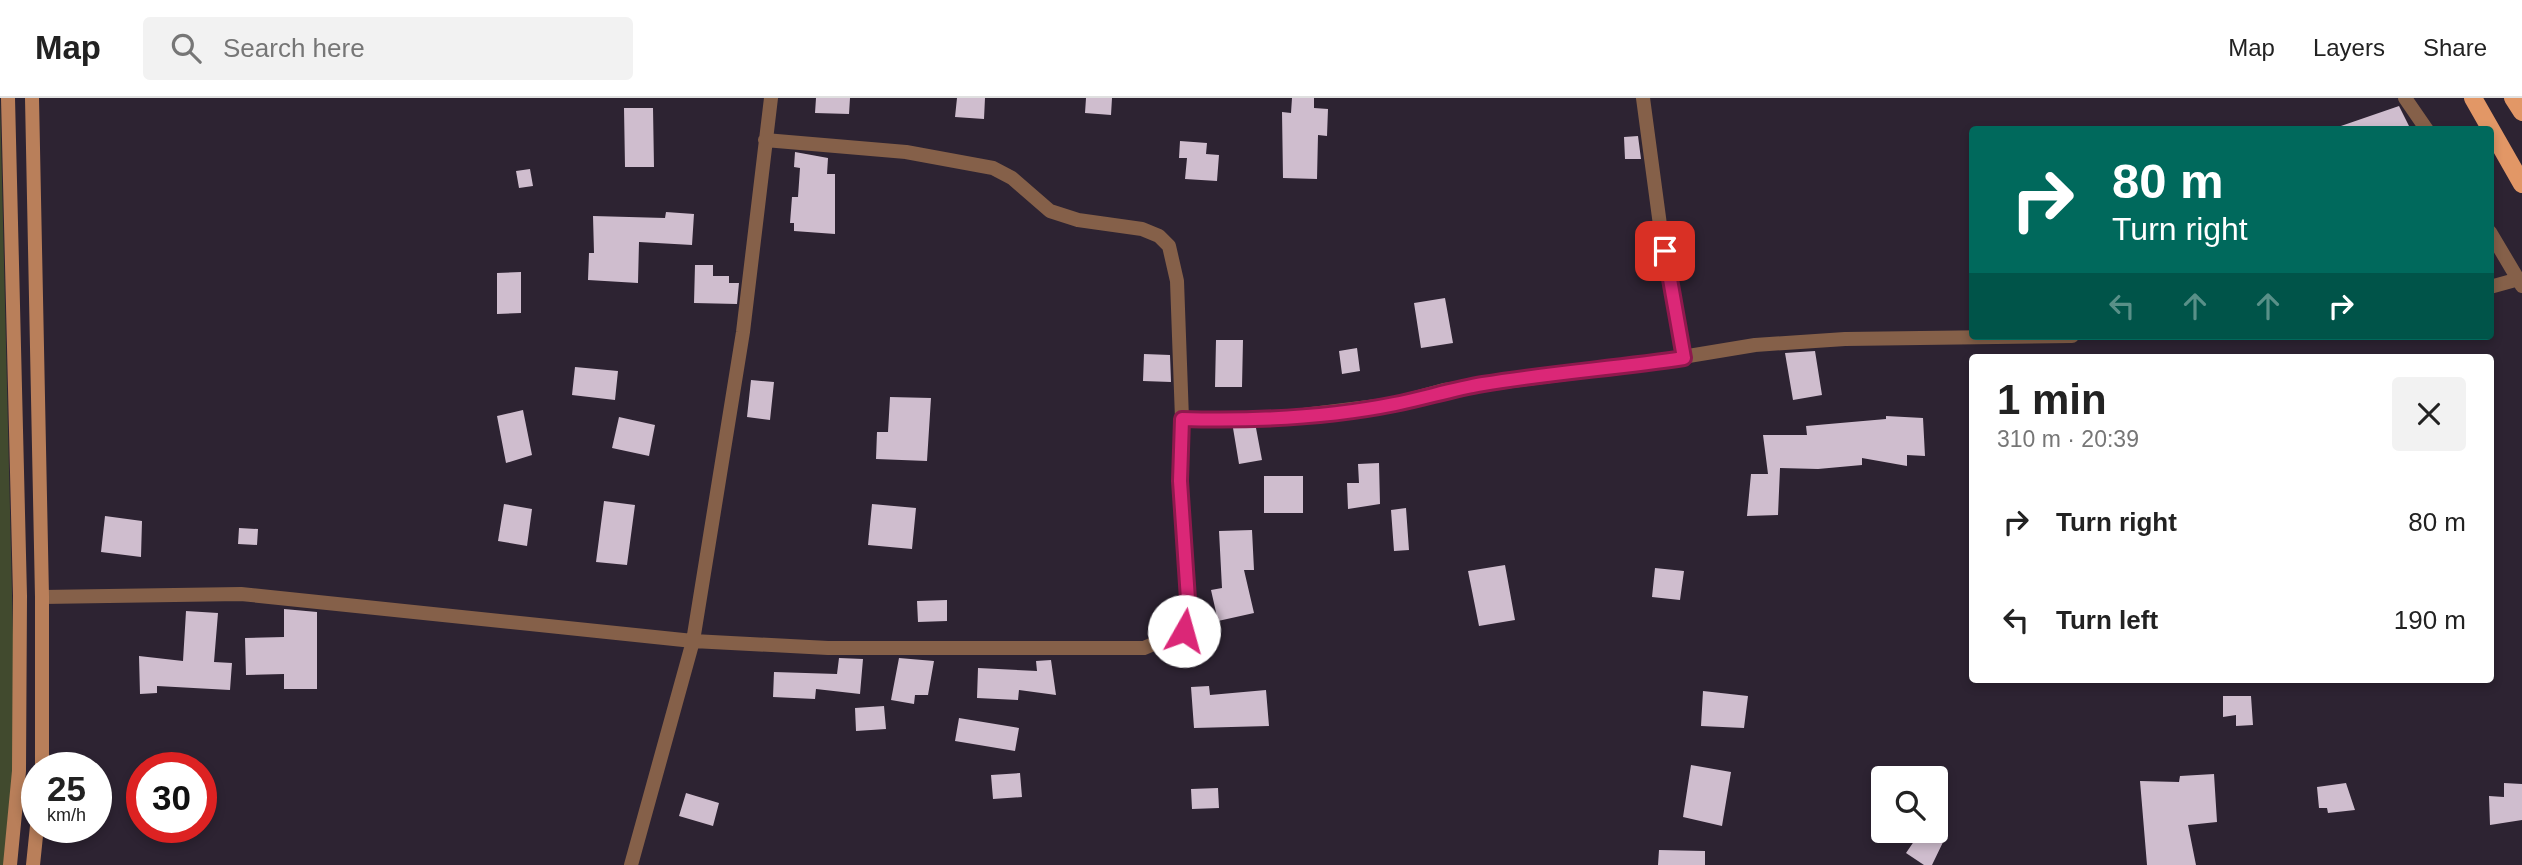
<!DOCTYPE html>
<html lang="en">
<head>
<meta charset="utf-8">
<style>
	body { margin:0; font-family:Helvetica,sans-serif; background:#f2f2f2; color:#222; height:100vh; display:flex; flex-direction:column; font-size:26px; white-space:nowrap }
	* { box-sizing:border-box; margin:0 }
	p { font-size:23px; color:#767676 }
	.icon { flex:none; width:38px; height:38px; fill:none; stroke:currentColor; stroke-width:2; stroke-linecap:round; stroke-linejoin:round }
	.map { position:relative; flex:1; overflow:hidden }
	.panel { position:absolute; left:1969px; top:256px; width:525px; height:329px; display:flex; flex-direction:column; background:#fff; border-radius:7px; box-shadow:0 4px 10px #0003 }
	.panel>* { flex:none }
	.guide { position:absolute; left:1969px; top:28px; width:525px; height:214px; border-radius:7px; box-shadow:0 4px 10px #0003; background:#00695c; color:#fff; overflow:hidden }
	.fabs { position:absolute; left:1871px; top:668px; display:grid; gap:14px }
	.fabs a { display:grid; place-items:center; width:77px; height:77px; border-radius:7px; background:#fff; box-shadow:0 4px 10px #0003; font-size:35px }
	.speed { position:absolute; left:21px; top:654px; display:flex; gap:14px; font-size:35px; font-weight:700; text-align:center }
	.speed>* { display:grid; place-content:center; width:91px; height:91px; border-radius:50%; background:#fff; box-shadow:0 4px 10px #0003; line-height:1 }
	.speed small { font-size:18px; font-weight:400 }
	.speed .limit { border:10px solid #d22; background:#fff; color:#111 }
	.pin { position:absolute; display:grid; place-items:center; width:60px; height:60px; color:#fff; margin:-30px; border-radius:14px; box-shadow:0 4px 10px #0006 }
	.me { position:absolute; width:77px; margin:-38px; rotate:7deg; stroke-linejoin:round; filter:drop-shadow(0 0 5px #0008) }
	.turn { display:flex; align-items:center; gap:24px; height:147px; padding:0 28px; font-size:32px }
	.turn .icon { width:91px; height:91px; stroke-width:2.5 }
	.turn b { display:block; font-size:49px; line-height:60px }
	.lanes { display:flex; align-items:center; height:66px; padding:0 28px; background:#0003; justify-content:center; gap:35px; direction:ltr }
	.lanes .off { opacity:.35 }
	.round { display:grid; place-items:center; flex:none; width:74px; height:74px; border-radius:7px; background:#f2f2f2 }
	.headline { display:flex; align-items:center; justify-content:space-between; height:119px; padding:0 28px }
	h1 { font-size:42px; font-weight:600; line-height:52px }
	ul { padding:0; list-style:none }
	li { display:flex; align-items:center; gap:21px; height:98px; padding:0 28px }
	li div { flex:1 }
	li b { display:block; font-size:26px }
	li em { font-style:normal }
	header { display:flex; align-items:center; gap:42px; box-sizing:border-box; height:98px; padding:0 35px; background:#fff; border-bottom:2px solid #e0e0e0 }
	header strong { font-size:33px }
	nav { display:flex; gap:38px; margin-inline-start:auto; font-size:24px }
	.search { width:490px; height:63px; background:#f2f2f2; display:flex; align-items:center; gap:18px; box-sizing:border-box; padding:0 24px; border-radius:7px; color:#767676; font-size:26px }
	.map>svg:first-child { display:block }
</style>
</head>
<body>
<header>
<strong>Map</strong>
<div class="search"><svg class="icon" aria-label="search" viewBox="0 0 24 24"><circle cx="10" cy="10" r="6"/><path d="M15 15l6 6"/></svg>Search here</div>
<nav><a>Map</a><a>Layers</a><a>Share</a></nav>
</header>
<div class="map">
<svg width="2522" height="767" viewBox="0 0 2522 767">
	<rect width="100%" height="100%" fill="#2d2332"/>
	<path fill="#414a2e" d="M0,0L17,702L12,767H0Z"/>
	<path fill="#cfbdce" d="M816,0H850L849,16L815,15Z
		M957,0H985L984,21L955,19Z
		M1086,0H1112L1111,17L1085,15Z
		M1292,0H1314V10L1328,11L1327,38L1318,37L1317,81L1283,80L1282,14L1291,15Z
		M2399,8L2411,32H2338V29Z
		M624,10H653L654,69H625Z
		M1638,38L1641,61H1625L1624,39Z
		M1180,43L1207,45L1206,56L1219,57L1217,83L1185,81L1187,60H1179Z
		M795,54L828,60L827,76H835V136L794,133V125H790L792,99H798L800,70L794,69Z
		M530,71L533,88L519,90L516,73Z
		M666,114L694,116L692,147L639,144L638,185L588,182L589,155H594L593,118L665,120Z
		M695,167H713V178H729V185H739L737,206L694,205Z
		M521,174V215L497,216V175Z
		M1445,200L1453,245L1421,250L1414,205Z
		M1216,242H1243L1242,289H1215Z
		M1357,250L1360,273L1342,276L1339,253Z
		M1815,253L1822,297L1793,302L1785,255Z
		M1144,256L1170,257L1171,284L1143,283Z
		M575,269L618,273L615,302L572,297Z
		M751,282L774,284L770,322L747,319Z
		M890,299L931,300L927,363L876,361L877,334H888Z
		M523,312L532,357L506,365L497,318Z
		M1886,318L1923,320L1925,358L1907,357V368L1862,360V367L1818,371L1780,370L1778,417L1747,418L1751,376H1768L1763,337H1807L1806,328L1886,321Z
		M619,319L655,327L649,358L612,350Z
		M1233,330H1256L1262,362L1239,366Z
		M1379,365L1380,406L1348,411L1347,385H1359L1358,366Z
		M1264,378H1303V415H1264Z
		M604,403L635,407L627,467L596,464Z
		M504,406L532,411L527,448L498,443Z
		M872,406L916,410L912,451L868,447Z
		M1406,410L1409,452L1394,453L1391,412Z
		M105,418L142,423L141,459L101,454Z
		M239,430L258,431L257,447L238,446Z
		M1252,432L1254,472H1244L1254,515L1218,523L1211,492L1222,490L1219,433Z
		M1505,467L1515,522L1479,528L1468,473Z
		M1655,470L1684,473L1680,502L1652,499Z
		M947,502V523L918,524L917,503Z
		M284,511L317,514V591H284V576L246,577L245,540L284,539Z
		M186,513L218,515L214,564L232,565L230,592L157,588V595L140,596L139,558L183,563Z
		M839,560L863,561L860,596L816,591L815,601L773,599L774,574L837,576Z
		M899,560L934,563L928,597H915L914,606L891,602Z
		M1051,562L1056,597L1019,592L1018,602L977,600L978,570L1037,573L1036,563Z
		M1209,588L1210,597L1266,592L1269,628L1194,630L1191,589Z
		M1703,593L1748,598L1744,630L1701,628Z
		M2223,598H2251L2253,627L2236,628V617L2223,619Z
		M884,608L886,631L856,633L855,610Z
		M959,620L1019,630L1015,653L955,643Z
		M1691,667L1731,674L1722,728L1683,719Z
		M1020,675L1022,699L993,701L991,677Z
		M2214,676L2217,724L2188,727L2196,767H2147L2140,683L2179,684L2180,678Z
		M2346,685L2355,712L2328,715L2327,710H2319L2317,689Z
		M2504,685L2522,686V722L2490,727L2489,698L2504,699Z
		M1218,690L1219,710L1192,711L1191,691Z
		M686,695L719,705L713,728L679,718Z
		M1921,733H1935L1946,738L1932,767H1924L1906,755Z
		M1659,752L1705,753V767H1658Z"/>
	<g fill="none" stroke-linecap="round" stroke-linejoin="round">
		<path stroke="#856049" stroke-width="14" d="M1643,0L1660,127L1684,260
			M2405,0L2427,32
			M2490,134L2522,188
			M2490,189L2519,181
			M1182,321L1279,320L1393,306L1444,292L1628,268L1755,247L1845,241L2072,238
			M42,499L241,496L693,543L828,550H1144L1184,533L1189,516L1180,383L1182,321L1177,183L1169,148L1159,138L1142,131L1078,122L1050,113L1012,80L993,70L906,54L765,42
			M631,767L693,543L743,234L771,0"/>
		<path stroke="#b97f5a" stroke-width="14" d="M8,0L20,498L19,673L10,767
			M32,0L42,499V670
			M33,767L37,728"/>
		<path stroke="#e29766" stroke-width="18" d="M2473,0L2522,86
			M2513,0L2522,14"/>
	</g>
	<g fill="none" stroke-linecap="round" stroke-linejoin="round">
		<defs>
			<path id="route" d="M1184,533L1189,516L1180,383L1182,321C1253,323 1326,320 1395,306C1425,300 1453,291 1483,286C1550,275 1617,270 1684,260L1665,153"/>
		</defs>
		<use href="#route" stroke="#8e194d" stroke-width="18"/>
		<use href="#route" stroke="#db2777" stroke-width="12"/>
	</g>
</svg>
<div class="fabs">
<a><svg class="icon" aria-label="search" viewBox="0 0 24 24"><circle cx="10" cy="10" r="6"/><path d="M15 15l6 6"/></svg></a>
</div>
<div class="speed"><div>25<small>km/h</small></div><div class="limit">30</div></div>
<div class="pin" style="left:1665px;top:153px;background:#d93025"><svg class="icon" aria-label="arrive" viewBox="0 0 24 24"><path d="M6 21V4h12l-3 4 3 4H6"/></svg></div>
<svg class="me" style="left:1184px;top:533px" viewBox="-20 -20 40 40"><circle r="19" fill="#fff"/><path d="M0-13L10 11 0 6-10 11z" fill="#db2777"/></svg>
<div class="guide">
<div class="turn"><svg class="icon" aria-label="right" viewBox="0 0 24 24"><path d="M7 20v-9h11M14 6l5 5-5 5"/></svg><div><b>80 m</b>Turn right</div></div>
<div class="lanes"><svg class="icon off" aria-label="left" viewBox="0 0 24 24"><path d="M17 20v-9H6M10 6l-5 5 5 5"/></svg><svg class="icon off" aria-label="ahead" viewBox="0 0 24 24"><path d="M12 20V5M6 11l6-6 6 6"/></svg><svg class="icon off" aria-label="ahead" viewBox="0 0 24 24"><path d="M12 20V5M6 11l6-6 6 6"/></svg><svg class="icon" aria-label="right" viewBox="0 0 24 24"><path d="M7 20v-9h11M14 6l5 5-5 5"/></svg></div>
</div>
<section class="panel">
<div class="headline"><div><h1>1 min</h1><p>310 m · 20:39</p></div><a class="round"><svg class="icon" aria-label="close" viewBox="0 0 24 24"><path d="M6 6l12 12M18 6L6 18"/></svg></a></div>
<ul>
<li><svg class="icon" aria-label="right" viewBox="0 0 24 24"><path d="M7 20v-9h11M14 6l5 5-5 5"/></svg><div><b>Turn right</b></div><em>80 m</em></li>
<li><svg class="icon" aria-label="left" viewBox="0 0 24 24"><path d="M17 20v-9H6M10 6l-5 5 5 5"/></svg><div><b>Turn left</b></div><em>190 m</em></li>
</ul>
</section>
</div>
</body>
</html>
